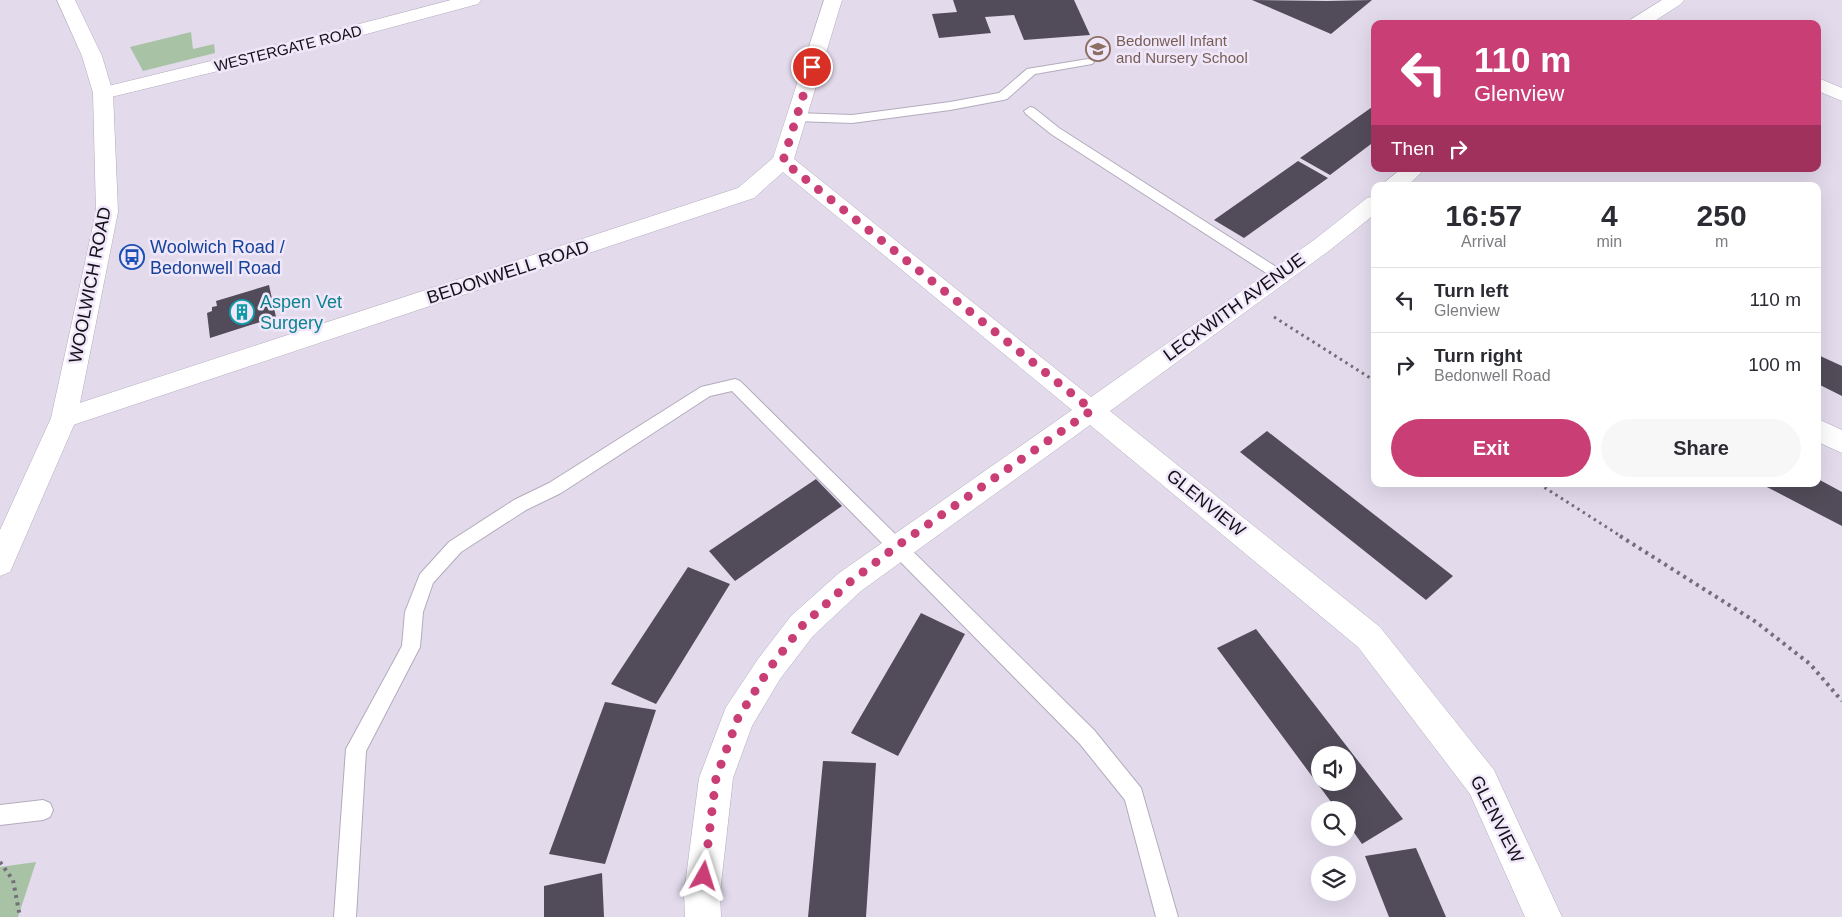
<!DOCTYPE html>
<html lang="en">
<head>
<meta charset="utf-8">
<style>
	body { margin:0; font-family:Arial,sans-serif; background:#f7f7f7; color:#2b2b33; height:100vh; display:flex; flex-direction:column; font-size:19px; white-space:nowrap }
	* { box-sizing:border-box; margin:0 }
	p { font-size:16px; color:#7c7c81 }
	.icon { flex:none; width:28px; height:28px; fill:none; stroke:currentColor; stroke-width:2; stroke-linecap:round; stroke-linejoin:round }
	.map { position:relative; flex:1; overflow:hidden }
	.sheet { position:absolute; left:1371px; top:182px; width:450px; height:305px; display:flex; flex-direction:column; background:#fff; border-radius:10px; box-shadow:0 5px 20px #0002 }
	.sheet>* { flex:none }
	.top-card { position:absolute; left:1371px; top:20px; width:450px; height:152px; border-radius:10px; box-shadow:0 5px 20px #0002; background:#c83e75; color:#fff; overflow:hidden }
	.tools { position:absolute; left:1311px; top:746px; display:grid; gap:10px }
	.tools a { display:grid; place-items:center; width:45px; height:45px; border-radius:50%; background:#fff; box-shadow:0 5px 20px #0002; font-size:25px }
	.pin { position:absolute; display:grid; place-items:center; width:42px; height:42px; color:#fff; margin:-21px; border:2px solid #fff; border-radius:50%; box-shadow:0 1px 5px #0007 }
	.me { position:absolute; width:55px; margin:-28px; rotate:6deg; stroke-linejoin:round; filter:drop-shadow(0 0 4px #0008) }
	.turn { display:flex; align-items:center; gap:18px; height:105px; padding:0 20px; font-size:22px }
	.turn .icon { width:65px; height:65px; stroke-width:2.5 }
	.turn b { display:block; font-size:35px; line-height:42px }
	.then { display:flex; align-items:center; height:48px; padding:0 20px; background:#0003; gap:10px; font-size:19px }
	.eta { display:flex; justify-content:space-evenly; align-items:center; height:85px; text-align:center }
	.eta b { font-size:30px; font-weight:700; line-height:35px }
	.button { display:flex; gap:10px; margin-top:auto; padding:10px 20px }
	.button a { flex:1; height:58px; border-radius:30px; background:#c83e75; color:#fff; font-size:20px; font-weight:700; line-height:58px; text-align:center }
	.button a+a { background:#f7f7f7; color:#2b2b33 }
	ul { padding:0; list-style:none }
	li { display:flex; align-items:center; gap:15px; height:65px; padding:0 20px; border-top:1px solid #e1e1e2 }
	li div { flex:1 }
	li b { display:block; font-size:19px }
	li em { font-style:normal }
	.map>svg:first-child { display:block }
</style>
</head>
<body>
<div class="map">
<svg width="1842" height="917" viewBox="0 0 1842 917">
	<rect width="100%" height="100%" fill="#e3dbec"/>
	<path fill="#a8c2a5" d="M191,32L193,49L214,44L215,53L143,71L130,47Z
		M36,862L18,917H0V867Z"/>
	<path fill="#524c5a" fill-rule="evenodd" d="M953,0H1074L1090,35L1024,40L1014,15L985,17L991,33L939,38L932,14L957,12Z
		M1252,0L1327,1L1372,0L1331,34Z
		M1375,105V141L1330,175L1300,158Z
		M1298,161L1328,178L1244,238L1214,220Z
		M269,285L276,317L210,338L207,313L212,311V307L217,306L216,301Z
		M1818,355L1842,366V396L1818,384Z
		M1267,431L1453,576L1426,600L1240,452Z
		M816,479L842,506L735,581L709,551Z
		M1818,479L1842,492V526L1761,484H1818Z
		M688,567L730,584L656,704L611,684Z
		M921,613L965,634L898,756L851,733Z
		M1256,629L1403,819L1362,844L1348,824V810H1337L1217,648ZM1320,755H1348V782H1320Z
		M605,702L656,710L605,864L549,854Z
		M823,761L876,763L866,917H808Z
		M1416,848L1446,917H1389L1365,856Z
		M602,873L604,917H544V886Z"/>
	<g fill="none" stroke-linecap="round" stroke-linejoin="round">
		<defs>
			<path id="lane" d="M1088,59L1092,60L1094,62L1092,64L1035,74L1007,99L1003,100L950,110L852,123L796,121L790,117L796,113L852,115L950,102L999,93L1027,69Z
				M1030,107L1034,108L1059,128L1284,272L1286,275L1284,278H1274L1051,134L1026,114L1024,111Z
				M735,379L740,381L1094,730L1141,788L1178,917H1156L1125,800L1080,744L732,391L710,396L561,493L526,510L461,552L433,583L423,612L420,647L366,751L356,917H334L346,749L402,646L405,612L420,574L449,542L514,500L549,483L701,387Z
				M43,800L50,803L53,810L50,817L43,820L0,825V805Z"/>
			<path id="street" d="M451,0H481L478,4L333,43L103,99L96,97L93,93L96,89L321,34Z
				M824,0H842L794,159L1091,397L1314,240L1367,198L1375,196V214L1330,250L1110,411L1380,627L1494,770L1562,917H1525L1470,794L1358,647L1090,425L861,591L813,636L780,679L752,726L733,778L720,893L721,917H685L684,893L699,778L726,707L758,659L791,616L839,573L1072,410L783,172L754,198L64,428L55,425L51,418L55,411L738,188L773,158Z
				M1662,0H1684L1681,4L1650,24H1628L1630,20Z
				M1818,78L1842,88V101L1818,91Z
				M1401,169H1425L1407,186H1383L1386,181Z
				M1818,419L1842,430V453L1818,442Z"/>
			<path id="primary" d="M57,0H75L102,56L113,93L118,212L77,418L10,572L0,576V530L51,418L96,212L93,93L82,56Z"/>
		</defs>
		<use href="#lane" stroke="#b3abbc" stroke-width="2"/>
		<use href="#street" stroke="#b3abbc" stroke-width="1"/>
		<use href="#primary" stroke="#b3abbc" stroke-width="1"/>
		<path stroke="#736e79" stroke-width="3" stroke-dasharray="2.5 4" stroke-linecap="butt" d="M1274,317L1375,381
			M1539,484L1622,537"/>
		<path stroke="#736e79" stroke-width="4" stroke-dasharray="3 4.5" stroke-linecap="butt" d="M1620,536L1756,622L1810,664L1842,701
			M0,862L13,880L20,917"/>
		<use href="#lane" fill="#fff" fill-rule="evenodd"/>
		<use href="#street" fill="#fff" fill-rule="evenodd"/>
		<use href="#primary" fill="#fff" fill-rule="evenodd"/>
	</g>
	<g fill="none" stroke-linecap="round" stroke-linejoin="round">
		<path stroke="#c83e75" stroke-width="9" stroke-dasharray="0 16.2" d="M704,876L716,778L738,718L769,669L802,626L850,582L897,546L1092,410L783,161L812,67"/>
	</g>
	<defs>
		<symbol id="school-ring" viewBox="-11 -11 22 22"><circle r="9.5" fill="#f0e8fa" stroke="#8d6e63" stroke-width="1.5"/><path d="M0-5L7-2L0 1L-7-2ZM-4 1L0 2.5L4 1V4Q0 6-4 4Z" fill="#8d6e63"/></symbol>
		<symbol id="bus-ring" viewBox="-11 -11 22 22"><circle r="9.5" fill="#f0e8fa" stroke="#1a4fb4" stroke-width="1.5"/><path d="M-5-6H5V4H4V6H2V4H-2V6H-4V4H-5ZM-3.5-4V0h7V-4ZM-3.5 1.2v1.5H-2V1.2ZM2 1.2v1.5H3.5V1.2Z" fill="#1a4fb4"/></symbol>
		<symbol id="building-ring" viewBox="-11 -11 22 22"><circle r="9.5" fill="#f0e8fa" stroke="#0f9aa8" stroke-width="1.5"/><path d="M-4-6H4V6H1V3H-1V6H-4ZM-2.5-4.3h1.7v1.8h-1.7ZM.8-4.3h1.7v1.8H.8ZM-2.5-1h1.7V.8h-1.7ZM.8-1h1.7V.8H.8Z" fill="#0f9aa8"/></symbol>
	</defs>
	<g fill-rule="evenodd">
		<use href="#school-ring" x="1084" y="35" width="28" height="28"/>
		<use href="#bus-ring" x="118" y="243" width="28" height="28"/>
		<use href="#building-ring" x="228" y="298" width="28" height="28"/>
	</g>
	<g text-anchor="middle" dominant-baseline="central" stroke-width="5" stroke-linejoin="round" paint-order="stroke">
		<g font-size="15" fill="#785e54" stroke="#f0e8fa" text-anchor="start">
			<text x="1116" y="40">Bedonwell Infant<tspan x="1116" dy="17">and Nursery School</tspan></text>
		</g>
		<g font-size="15" fill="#131016" stroke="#f0e8fa">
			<text transform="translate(288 48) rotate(-14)">WESTERGATE ROAD</text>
		</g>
		<g font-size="18" fill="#164399" stroke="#f0e8fa" text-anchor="start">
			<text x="150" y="247">Woolwich Road /<tspan x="150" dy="21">Bedonwell Road</tspan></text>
		</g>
		<g font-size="18" fill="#131016" stroke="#f0e8fa">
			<text transform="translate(508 272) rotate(-18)">BEDONWELL ROAD</text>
			<text transform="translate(90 285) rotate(-79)">WOOLWICH ROAD</text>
			<text transform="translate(1234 307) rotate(-36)">LECKWITH AVENUE</text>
			<text transform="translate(1206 503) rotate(39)">GLENVIEW</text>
			<text transform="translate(1497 819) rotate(63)">GLENVIEW</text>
		</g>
		<g font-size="18" fill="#0d838f" stroke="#f0e8fa" text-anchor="start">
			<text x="260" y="302">Aspen Vet<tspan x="260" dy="21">Surgery</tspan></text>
		</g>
	</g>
</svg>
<div class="tools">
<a><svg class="icon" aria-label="sound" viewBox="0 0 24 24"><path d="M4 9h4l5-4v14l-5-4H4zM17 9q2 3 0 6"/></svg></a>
<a><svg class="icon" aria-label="search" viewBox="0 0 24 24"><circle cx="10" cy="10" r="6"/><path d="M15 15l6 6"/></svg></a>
<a><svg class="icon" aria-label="layers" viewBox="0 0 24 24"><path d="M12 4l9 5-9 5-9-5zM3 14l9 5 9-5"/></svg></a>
</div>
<div class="pin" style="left:812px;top:67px;background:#d93025"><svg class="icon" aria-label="arrive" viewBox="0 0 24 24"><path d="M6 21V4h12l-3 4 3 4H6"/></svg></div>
<svg class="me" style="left:704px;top:876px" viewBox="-20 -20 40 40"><path d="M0-17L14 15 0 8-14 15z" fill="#c83e75" stroke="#fff" stroke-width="4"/></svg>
<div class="top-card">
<div class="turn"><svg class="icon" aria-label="left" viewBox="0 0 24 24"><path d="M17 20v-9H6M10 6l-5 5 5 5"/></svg><div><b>110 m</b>Glenview</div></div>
<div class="then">Then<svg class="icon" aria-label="right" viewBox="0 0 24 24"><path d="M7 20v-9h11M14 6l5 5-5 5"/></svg></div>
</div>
<section class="sheet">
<div class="eta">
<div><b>16:57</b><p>Arrival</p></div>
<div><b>4</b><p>min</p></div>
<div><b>250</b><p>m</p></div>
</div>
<ul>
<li><svg class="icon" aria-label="left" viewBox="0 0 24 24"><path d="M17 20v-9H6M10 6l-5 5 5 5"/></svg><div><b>Turn left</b><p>Glenview</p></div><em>110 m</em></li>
<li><svg class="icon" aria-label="right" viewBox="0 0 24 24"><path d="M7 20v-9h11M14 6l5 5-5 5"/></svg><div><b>Turn right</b><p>Bedonwell Road</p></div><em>100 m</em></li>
</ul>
<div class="button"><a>Exit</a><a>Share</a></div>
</section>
</div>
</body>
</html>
